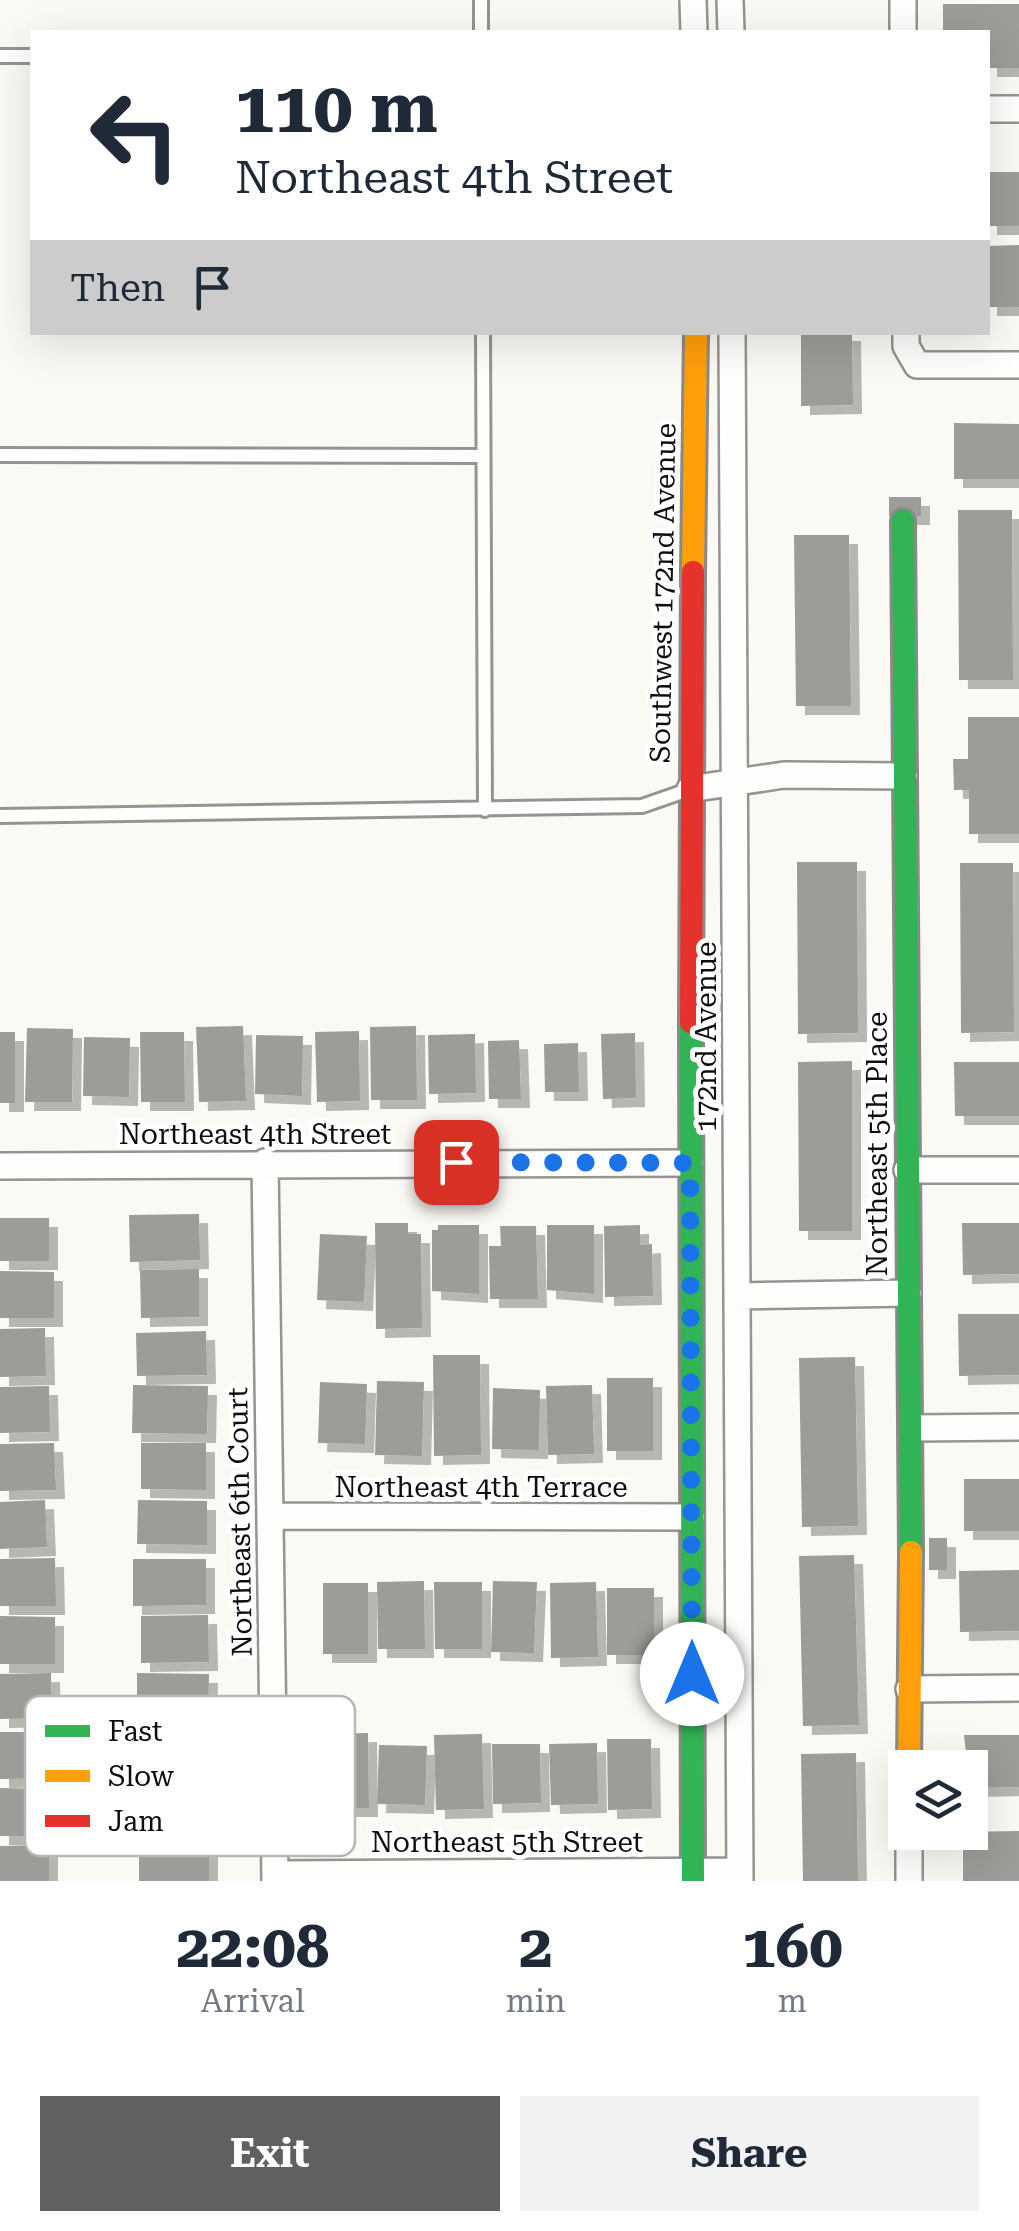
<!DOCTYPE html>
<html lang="en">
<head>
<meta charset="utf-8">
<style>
	body { margin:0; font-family:"Roboto Serif",serif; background:#f2f2f3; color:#1f2937; height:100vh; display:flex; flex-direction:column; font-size:38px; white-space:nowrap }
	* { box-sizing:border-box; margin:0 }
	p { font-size:32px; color:#747a83 }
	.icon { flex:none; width:55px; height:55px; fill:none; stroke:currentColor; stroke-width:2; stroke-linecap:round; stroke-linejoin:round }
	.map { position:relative; height:1881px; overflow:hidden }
	.side { display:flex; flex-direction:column; background:#fff; flex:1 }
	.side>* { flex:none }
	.top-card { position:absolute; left:30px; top:30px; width:960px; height:305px; border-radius:0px; box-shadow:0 10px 40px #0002; background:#fff; color:#1f2937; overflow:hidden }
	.buttons { position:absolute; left:888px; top:1750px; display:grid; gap:20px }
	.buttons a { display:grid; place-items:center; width:100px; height:100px; border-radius:0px; background:#fff; box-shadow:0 10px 40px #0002; font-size:50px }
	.pin { position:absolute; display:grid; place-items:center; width:85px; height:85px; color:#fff; margin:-42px; border-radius:20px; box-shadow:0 5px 15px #0006 }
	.me { position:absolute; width:110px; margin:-55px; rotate:0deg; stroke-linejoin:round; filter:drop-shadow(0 0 8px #0008) }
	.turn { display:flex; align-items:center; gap:35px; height:210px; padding:0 40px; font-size:45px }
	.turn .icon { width:130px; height:130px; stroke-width:2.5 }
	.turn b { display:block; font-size:70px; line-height:85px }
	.then { display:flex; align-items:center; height:95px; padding:0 40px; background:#0003; gap:20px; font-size:38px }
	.eta { display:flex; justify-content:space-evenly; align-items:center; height:170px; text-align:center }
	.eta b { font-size:60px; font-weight:700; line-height:70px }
	.button { display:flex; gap:20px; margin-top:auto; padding:20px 40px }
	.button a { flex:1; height:115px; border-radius:0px; background:#61605e; color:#fff; font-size:40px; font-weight:700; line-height:115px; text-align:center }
	.button a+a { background:#f2f2f3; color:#1f2937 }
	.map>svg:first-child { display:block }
</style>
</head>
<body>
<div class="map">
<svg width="1019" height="1881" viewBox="0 0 1019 1881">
	<defs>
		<filter id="shadow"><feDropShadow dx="9" dy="9" stdDeviation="0" flood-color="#0004"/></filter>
	</defs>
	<rect width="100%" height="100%" fill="#faf9f3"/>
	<path fill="#9e9c98" filter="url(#shadow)" d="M943,4H1019V68H988V32H943Z
		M988,172H1019V226H988Z
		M1019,245V307H988V246Z
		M801,332H852L853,405L801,406Z
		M954,423L1019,424V479H954Z
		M889,497H921V516H889Z
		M958,510H1012L1013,680H959Z
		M794,535H849L851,706H796Z
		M968,717H1019V834H969V790H954L953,759H968Z
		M797,862H857L858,1033L798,1034Z
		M960,863H1013L1014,1032L961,1033Z
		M243,1026L246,1101L199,1102L196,1027Z
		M416,1026L417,1100H371L370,1027Z
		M27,1028L73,1029L72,1102H25Z
		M359,1031L360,1101L317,1102L315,1032Z
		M0,1032H15V1103H0Z
		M140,1032H184L185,1102H141Z
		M635,1033L636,1098L603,1099L601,1034Z
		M475,1034L476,1093L429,1094L428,1035Z
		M256,1035L303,1036L302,1096L255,1094Z
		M84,1037L130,1038L129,1097L83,1096Z
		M519,1040L521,1099H489L488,1041Z
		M578,1043L579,1092H545L544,1044Z
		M852,1061V1231H799L798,1062Z
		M954,1062H1019V1116H955Z
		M199,1214L200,1260L130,1262L129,1215Z
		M0,1218H49V1261H0Z
		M375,1223H408V1234H421L422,1328L376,1329Z
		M962,1223H1019V1274L963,1275Z
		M438,1225H479V1294L432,1291V1230H438Z
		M547,1225H594V1294L547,1290Z
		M640,1225V1245L652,1244L653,1296L605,1297L604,1226Z
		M500,1226H536L538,1299H490L489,1246H501Z
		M320,1234L367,1236L364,1302L317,1300Z
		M199,1269V1317L141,1318L140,1270Z
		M0,1271L54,1272V1318H0Z
		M958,1314H1019V1375L959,1376Z
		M45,1328L46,1376L0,1377V1329Z
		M206,1331L207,1375L137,1376L136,1333Z
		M433,1355H480L481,1455L434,1456Z
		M855,1357L858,1526L802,1527L799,1358Z
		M607,1378H653V1451H607Z
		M377,1381L424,1382L422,1456L375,1455Z
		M320,1382L367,1384L365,1444L318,1443Z
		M133,1385L208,1386L207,1434L132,1433Z
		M592,1385L594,1454L548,1455L546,1386Z
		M49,1386L50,1432L0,1433V1387Z
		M493,1388L540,1390L539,1450L492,1449Z
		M54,1443L56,1490L0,1491V1444Z
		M141,1443H206V1490L141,1489Z
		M964,1479H1019V1531H964Z
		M45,1500L47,1547L0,1549V1502Z
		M138,1500L207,1501V1545L137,1544Z
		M929,1538H947V1570H929Z
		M854,1555L859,1725L803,1726L799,1556Z
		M55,1558L56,1606H0V1559Z
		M133,1559H206V1605L133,1606Z
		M1019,1570V1631L960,1632L959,1571Z
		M424,1581L425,1649H378L377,1582Z
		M493,1581L537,1582L534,1653L491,1652Z
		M434,1582H482V1649H435Z
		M596,1582L598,1657L551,1658L550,1583Z
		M323,1583H368V1654H323Z
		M607,1588H654V1655H607Z
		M208,1615L209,1662L141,1663V1616Z
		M0,1616L55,1617V1664H0Z
		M51,1673L52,1718L0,1719V1674Z
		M137,1673L209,1674L208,1717H137Z
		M0,1732H56L57,1778L0,1779Z
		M368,1733L369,1808H322L321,1734Z
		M482,1734L484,1809L436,1810L434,1735Z
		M964,1735H1019V1787L970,1788Z
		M607,1739H651L652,1809L608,1810Z
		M597,1743L598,1804L551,1805L549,1744Z
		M492,1744H540L541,1803L493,1804Z
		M379,1745L427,1746L425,1805L377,1804Z
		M856,1753L858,1881H803L801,1754Z
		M0,1788L58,1789V1837L0,1836Z
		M1019,1831V1881H963V1832Z
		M49,1845V1881H0V1846Z
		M139,1846H209V1881H139Z"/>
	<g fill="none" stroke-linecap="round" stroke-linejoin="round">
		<defs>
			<path id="lane" d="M481,0V32
				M0,56H32
				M483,332L485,810
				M0,455L483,456
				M0,816L642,806L688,790"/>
			<path id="street" d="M693,0L694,32
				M730,0L731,32
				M903,0V32
				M988,109H1019
				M732,332L740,1881
				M906,332V346L917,365H1019
				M690,789L784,775L904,776
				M265,1162L275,1881
				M0,1166L690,1163
				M907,1170H1019
				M737,1296L908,1293
				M912,1428L1019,1427
				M270,1516L691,1517
				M909,1689L1019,1688
				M909,1832V1881
				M275,1874L740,1871"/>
			<path id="fast" d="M903,521L911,1552
				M691,1022L693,1881"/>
			<path id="slow" d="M693,572L696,332
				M909,1768L911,1552"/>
			<path id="jam" d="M691,1022L693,572"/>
		</defs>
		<use href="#lane" stroke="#949491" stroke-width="18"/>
		<use href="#street" stroke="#949491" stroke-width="30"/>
		<use href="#fast" stroke="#8b8a88" stroke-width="28"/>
		<use href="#slow" stroke="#8b8a88" stroke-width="28"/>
		<use href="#jam" stroke="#8b8a88" stroke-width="28"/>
		<use href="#lane" stroke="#fefefd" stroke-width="12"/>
		<use href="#street" stroke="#fefefd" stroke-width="25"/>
		<use href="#fast" stroke="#30b455" stroke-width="22"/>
		<use href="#slow" stroke="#ff9f0a" stroke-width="22"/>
		<use href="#jam" stroke="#e5322d" stroke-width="22"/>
	</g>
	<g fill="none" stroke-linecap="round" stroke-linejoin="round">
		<path stroke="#1a73e8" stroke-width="18" stroke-dasharray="0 32.4" d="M456,1162L690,1163L692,1674"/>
	</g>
	<g text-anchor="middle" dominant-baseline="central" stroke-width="10" stroke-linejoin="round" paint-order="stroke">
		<g font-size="28" fill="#0e0e0e" stroke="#fff">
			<text transform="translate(663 593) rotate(-89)">Southwest 172nd Avenue</text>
			<text transform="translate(706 1037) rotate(-90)">172nd Avenue</text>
			<text x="255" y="1134">Northeast 4th Street</text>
			<text transform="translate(877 1144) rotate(-90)">Northeast 5th Place</text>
			<text x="481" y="1487">Northeast 4th Terrace</text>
			<text transform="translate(240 1522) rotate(-91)">Northeast 6th Court</text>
			<text x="507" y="1842">Northeast 5th Street</text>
		</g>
	</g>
	<rect x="25" y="1696" width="330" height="160" rx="15" fill="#fff" stroke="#b7b7b7" stroke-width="2.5"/>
	<rect x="45" y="1725" width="45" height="12" fill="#30b455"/>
	<rect x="45" y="1770" width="45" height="12" fill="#ff9f0a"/>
	<rect x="45" y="1815" width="45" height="12" fill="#e5322d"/>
	<g font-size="28" fill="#0e0e0e">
		<text x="108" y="1741">Fast</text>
		<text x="108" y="1786">Slow</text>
		<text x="108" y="1831">Jam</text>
	</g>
</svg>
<div class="buttons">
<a><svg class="icon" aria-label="layers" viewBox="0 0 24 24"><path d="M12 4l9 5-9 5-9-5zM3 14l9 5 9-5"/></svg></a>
</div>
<div class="pin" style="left:456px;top:1162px;background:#d93025"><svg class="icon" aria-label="arrive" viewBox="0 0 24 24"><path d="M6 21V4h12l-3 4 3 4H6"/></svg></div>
<svg class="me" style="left:692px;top:1674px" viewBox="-20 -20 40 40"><circle r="19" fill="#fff"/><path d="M0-13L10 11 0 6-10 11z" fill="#1a73e8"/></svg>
<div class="top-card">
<div class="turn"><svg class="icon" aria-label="left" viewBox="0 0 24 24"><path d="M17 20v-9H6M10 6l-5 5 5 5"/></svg><div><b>110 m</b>Northeast 4th Street</div></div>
<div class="then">Then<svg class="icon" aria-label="arrive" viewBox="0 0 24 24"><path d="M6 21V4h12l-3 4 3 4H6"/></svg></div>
</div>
</div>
<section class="side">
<div class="eta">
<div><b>22:08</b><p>Arrival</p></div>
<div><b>2</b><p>min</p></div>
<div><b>160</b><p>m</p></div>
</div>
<div class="button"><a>Exit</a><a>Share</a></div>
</section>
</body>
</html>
